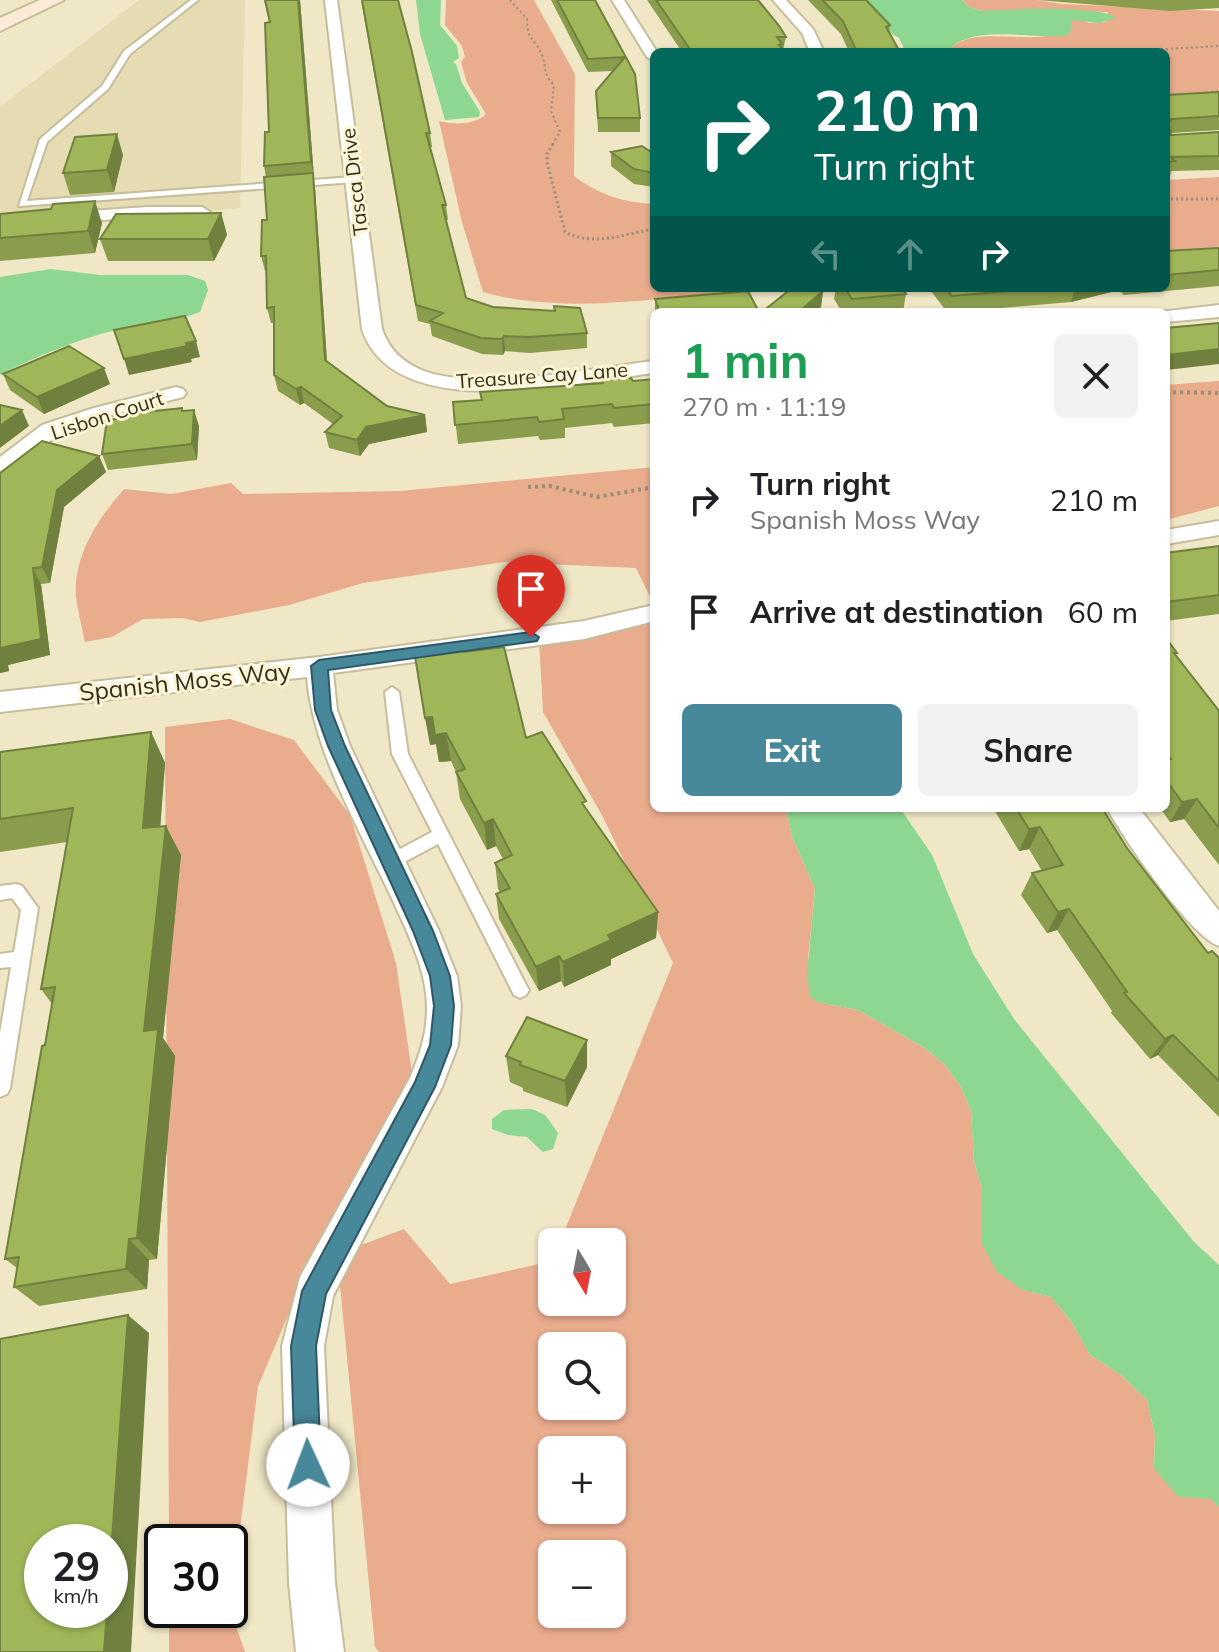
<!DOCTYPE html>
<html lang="en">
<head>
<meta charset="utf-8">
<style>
	body { margin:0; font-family:Mulish,sans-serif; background:#f2f2f2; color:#202124; height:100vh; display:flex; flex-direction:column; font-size:30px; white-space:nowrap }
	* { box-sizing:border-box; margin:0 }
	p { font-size:26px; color:#757577 }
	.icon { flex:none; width:44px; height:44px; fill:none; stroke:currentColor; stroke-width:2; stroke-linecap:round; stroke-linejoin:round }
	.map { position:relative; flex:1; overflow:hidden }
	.details { position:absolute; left:650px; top:308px; width:520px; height:504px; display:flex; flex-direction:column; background:#fff; border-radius:12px; box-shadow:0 2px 6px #0004 }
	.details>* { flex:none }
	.hud { position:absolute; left:650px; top:48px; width:520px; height:244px; border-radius:12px; box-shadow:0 2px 6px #0004; background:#00695c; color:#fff; overflow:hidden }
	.needle { width:52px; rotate:170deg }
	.buttons { position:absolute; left:538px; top:1228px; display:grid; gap:16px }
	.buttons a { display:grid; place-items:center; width:88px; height:88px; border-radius:12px; background:#fff; box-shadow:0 2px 6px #0004; font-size:40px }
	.speed { position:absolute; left:24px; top:1524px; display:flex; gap:16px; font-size:40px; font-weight:700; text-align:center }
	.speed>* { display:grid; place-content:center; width:104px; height:104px; border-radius:50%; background:#fff; box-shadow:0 2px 6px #0004; line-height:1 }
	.speed small { font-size:20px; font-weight:400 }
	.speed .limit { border:4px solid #111; border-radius:12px; background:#fff; color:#111 }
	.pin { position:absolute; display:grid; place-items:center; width:68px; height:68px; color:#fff; margin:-82px -34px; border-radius:50% 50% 50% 0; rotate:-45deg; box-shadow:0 0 8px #0007 }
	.pin .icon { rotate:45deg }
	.me { position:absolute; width:88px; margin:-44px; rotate:358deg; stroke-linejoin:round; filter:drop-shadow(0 0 6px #0008) }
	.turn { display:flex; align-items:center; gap:28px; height:168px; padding:0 32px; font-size:36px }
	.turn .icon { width:104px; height:104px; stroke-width:2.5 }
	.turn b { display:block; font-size:56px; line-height:68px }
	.lanes { display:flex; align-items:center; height:76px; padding:0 32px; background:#0003; justify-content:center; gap:40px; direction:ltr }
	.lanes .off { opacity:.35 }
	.round { display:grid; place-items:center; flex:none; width:84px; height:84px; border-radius:12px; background:#f2f2f2 }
	.overview { display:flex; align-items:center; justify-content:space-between; height:136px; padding:0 32px }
	h1 { font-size:48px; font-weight:700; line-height:60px; color:#1e9e55 }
	.action { display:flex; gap:16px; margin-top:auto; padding:16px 32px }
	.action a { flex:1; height:92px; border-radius:12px; background:#47889b; color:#fff; font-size:32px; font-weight:700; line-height:92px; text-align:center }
	.action a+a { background:#f2f2f2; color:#202124 }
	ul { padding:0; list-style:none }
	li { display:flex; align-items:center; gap:24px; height:112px; padding:0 32px }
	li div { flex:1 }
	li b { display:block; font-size:30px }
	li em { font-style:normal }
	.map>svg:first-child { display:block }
</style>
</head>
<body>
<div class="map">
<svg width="1219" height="1652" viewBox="0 0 1219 1652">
	<rect width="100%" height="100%" fill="#efe7c5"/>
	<path fill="#e5dcb3" d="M139,0H245L240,208L0,232V107Z"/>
	<path fill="#e9ac8d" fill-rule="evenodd" d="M446,0H534L575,74L574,176C597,194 624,203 654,204V288H764C675,295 570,317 483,292L462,222L439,121C454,125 475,125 486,114L467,83L461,62L465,57L462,46L445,25Z
		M962,0H1036L1063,4L1219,11V100L1166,103V52H955L952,47C981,21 1058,55 1072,20L1078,18L1089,23L1105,22L1108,12L982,11L969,7Z
		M1219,177V248L1166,253V180Z
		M1219,381V506L1166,520V385Z
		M654,467V605L636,568L504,562L363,583L289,605L200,622L182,618L143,619L112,637L85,642C82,627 78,612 76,597C73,556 98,519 124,489L171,494L231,483L243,494L400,491Z
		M654,616V808H786L792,836L815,889L808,958L817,1002L858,1010L925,1048L945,1065L961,1087L971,1111L974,1160L982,1190V1244L1023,1290L1051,1297L1071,1321L1090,1355L1121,1375L1147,1400L1155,1435L1154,1468L1212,1499L1219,1507V1652H379L375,1647L337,1254L404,1229L450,1284L552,1261V1302H612V1242H560L673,963L603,817L543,712L539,639ZM552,1346H612V1406H552ZM552,1450H612V1510H552ZM552,1554H612V1614H552Z
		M230,719L294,740L350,815L396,963L412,1073L324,1231L258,1386L230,1608V1542H169L165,727Z
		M169,1610H230L245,1652H169Z"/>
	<path fill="#8dd790" d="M416,0H441L440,25L457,46L459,58L453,62L456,64L462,83L480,112L479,117L445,120L420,34Z
		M859,0H962L969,7L982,11C1005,9 1102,5 1116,18L1099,23L1072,20L1070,34L1063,36C1033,38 975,26 952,47L955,52H906L899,38L884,29Z
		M51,269L100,275H188L205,281L208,290L200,312C172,322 144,324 116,330C82,338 31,358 0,375V277Z
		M786,808H900L932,855L973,954L1014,1019L1194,1242L1219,1265V1507L1211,1499L1178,1497L1154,1468L1155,1435L1147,1400L1121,1375L1090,1355L1071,1321L1051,1297L1023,1290L997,1272L982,1244V1190L974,1160L971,1111L961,1087L945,1065L925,1048L858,1010L817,1002L810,996L807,974L815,889L792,836Z
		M532,1109L545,1115L558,1133L553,1149L543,1152L527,1137L508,1135L492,1129V1119L504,1110Z"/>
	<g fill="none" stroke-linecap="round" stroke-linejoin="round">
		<defs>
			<path id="lane" d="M191,0H198L130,54L108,89L47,142L27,201L353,177L356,178V182L19,206L40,139L102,86L124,51Z
				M392,687L399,692L408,754L526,985L529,990L526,995L520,998L514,995L438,844L391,869L385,867L383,862L385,857L432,832L392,754L385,692Z
				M16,884L22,886L38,908L10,1088L7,1094L0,1097V1033L11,967L0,968V954L14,952L21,910L12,898L0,900V886Z"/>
			<path id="street" d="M325,0H337L382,329C389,350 403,363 424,371C478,391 595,368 654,361V373C578,382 394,427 362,329Z
				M612,0H624L657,52H654V61L647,57Z
				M773,0H786L813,29L824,52H810L802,33Z
				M148,207H202L210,212L202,217H148L0,227V217Z
				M1219,305V317L1166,322V312H1159Z
				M176,387L183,389L186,393L183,397L108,416L58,435L8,473L0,475V457L42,425L94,408Z
				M1219,521V535L1166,544V530Z
				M654,605V621L584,639L333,673L337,710L350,746L439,931L457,976L461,1006L458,1045L442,1087L333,1296L324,1346L335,1583L344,1652H296L289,1583L282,1346L300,1277L410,1078C420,1054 427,1034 427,1008C427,971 409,936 394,903C362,834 313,752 307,677L0,712V692L319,657L584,621Z
				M1107,808H1139L1219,911V946C1190,936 1123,838 1107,808Z"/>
			<path id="secondary" d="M40,0H64L0,31V18Z"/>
		</defs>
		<use href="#lane" stroke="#c5bd9c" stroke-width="4"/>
		<use href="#street" stroke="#c5bd9c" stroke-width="4"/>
		<use href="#secondary" stroke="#c5bd9c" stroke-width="4"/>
		<path stroke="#969078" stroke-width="2" stroke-dasharray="2 3" stroke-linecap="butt" d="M510,0L527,19C527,41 535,38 542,55C548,70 541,71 554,85L551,111L560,132L552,146
			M1111,52L1219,46
			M1196,94L1219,91"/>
		<path stroke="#969078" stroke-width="3" stroke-dasharray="2 3" stroke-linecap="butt" d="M553,144L547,154V162L565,232C594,247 624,234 654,229
			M1166,199H1219"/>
		<path stroke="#969078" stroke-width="4" stroke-dasharray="3 4" stroke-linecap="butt" d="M1166,392L1219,393
			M528,487L550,486L597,497L654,487"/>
		<use href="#lane" fill="#fff" fill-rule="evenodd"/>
		<use href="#street" fill="#fff" fill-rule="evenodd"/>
		<use href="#secondary" fill="#fcecd7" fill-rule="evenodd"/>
	</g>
	<path fill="#8a9d4d" d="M264,0H300L314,177H313L315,188L327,362L387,406L425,415L427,432L369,444L360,456L329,448L325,432L333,424L304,403L300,405L278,391L274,375V323H271L267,308L266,271H265L261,256L267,220L266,177L264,166L269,132V22Z
		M361,0L430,133L432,147H430L446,205L448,220H446L466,298L493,307L554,311V306L587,333V348L530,353L505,351L503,355L482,354L432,336L430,324L418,321Z
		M551,0H595L635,74L640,118V132H598L596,91L613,71L588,72Z
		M647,0H758L786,37L783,50L785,52H682Z
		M808,0H866L890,25L889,32L900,52H849L841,34Z
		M1037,0H1219V8L1170,11Z
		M1219,92V130L1171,133V135L1219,132V170L1171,171L1170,176H1166V95Z
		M611,152L654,154V187L634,184L611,166Z
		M123,155L114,192L70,195L63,173Z
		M221,213L227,235L214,261H108L100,239Z
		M0,214L102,223L95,253L0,261Z
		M1219,248V286L1124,295L1119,290L1071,302L956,312H947L931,291L932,288H1166V251Z
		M836,288H902L906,294L903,312H842L834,299Z
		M823,291L821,307L815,312H762Z
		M655,299L759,312H655Z
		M3,374L110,384L44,414L10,390Z
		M654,379V423L614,427L612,423L565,428V438L540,440L538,436L458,444L453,402L481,400L480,392L602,384V380L633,381Z
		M182,411L199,426L197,460L108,470L102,454Z
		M99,456L106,472L64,507L50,583L41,584L50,655L8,665L9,671L0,673V473Z
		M1219,546V614L1166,621V553Z
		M1166,638L1177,653L1175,655L1219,711V865L1184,819L1170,822L1160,808H1166Z
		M464,652L526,738L586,808L658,912L656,938L611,959V965L564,987L561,981L539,991L499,919L496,894L500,892L498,889L495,863L503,859L496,846L487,850L460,799L456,772L451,761L439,762L436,744L430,745Z
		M151,732L165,763L160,826L181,855L163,1038L175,1056L157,1259L149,1260L147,1289L39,1306L14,1287L17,1268L5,1259L52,1004L41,989L67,842L0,852V752Z
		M993,808H1102L1127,848L1208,953L1219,958V1117L1158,1055L1150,1059L1111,1013L1112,1011L1057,930L1047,933L1021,895L1032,873L1042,871L1029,849L1019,851Z
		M587,1040V1067L567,1107L523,1091V1088L510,1082L506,1056Z"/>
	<path fill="#70803e" d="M298,0H300L314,177L311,162Z
		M117,134L123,155L114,192L107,170Z
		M313,173L315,188L328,376L325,360Z
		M95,201L102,223L95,253L88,231Z
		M221,213L227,235L214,261L208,239Z
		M1075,288H1120L1119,290L1071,302Z
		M823,291L821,307L815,312H802V309Z
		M504,336L505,351L503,355L502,339Z
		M196,341L200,357L191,359L192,362L129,375L124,359Z
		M1219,349V364L1166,370V355Z
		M104,368L110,384L44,414L37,397Z
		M301,387L304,403L300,405L296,389Z
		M22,410L29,426L0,448V426Z
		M194,410L199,426L197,460L192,444Z
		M425,415L427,432L369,444L360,456L357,440L366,427Z
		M99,456L106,472L64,507L50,583L42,567L57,490Z
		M33,568L41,584L50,655L8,665L9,671L0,673V648Z
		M432,717L446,733L451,761L439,762L436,744L430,745L425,718Z
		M151,732L165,763L158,858L143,828Z
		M1197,799L1184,819L1170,822L1182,802Z
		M493,819L496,846L487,850L484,823Z
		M166,826L181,855L163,1038L175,1056L157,1259L137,1238L144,1031Z
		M1040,827L1029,849L1019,851L1029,829Z
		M1069,909L1057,930L1047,933L1058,912Z
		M658,912L656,938L611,959V965L564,987L563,962L608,935Z
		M559,956L561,981L539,991L536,967Z
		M1173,1035L1158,1055L1150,1059L1165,1039Z
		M587,1040V1067L567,1107L565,1081Z
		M129,1239L149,1260L147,1289L126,1269Z
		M128,1315L149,1333L131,1652H104L107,1610H110V1567Z"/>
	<path fill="#a0b759" stroke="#70803e" stroke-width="2" d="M265,0H298L311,162L264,166L265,132H269L265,23L270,22Z
		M362,0H398L412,52L430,133H426L446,205H442L466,298L493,307L555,311L554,306L580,308L587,333L529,337L504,336L502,339L481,338L430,321L443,313L416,305Z
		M557,0H595L635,74L640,118H598L596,91L625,57L588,59Z
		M656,0H758L780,27L786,37H777L782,44L779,45L785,52H692Z
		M822,0H866L890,25L886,27L900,52H857L843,21Z
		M1219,92V116L1171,119L1168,122L1171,135L1219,132V156L1170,157L1175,161L1166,162V95Z
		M117,134L107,170L63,173L75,137Z
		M642,146L654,154V173L634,169L611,152Z
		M313,173L325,360L387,406L425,415L366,427L357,440L325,432L342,416L301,387L296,389L274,375V307L267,308L266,256H261L262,220H267L264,177Z
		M95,201L88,231L0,238V214L51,209L53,204Z
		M221,213L208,239H100L116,214Z
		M1219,248V270L1166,275V251Z
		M792,288H812L823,291L802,309L762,312Z
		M845,288H902L906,294L852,299Z
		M945,288H1045L952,296Z
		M748,291L759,312H660L655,299Z
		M185,316L196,341L186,343L187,346L124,359L114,330Z
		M1219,323V349L1166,355V328Z
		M69,346L104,368L37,397L3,374Z
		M631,378L633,381L654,379V404L614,408L612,404L562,409L564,419L539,422L537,417L455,425L453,402L482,400L480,392L603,383L602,380Z
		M0,405L22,410L0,426Z
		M182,408V411L194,410L192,444L102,454L107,420L126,418L127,414Z
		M42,441L99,456L57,490L42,567L33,568L41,639L0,648V473Z
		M1219,546V595L1166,602V553Z
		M1166,638L1177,653H1174L1219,711V828L1197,799L1182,802L1166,780V760L1171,759L1166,751Z
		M462,643L464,652L504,647L526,738L542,732L586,801L582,803L658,912L608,935L611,940L563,962L559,956L536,967L496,894L510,888L495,863L512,855L493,819L484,823L456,772L465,769L446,733L435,735L432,717L425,718L414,650Z
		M151,732L143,828L166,826L144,1031L158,1029L137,1238L129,1239L126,1269L14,1287L19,1257L5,1259L42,1046L45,1045L55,987L41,989L73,808L0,819V752Z
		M1016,808H1102L1127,848L1208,953L1212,951L1219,958V1081L1173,1035L1165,1039L1124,993L1127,992L1069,909L1058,912L1032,873L1063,865L1040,827L1029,829Z
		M527,1017L587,1040L565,1081L520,1065L521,1062L506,1056Z
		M128,1315L110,1567V1542H42V1610H107L104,1652H0V1339Z"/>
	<path fill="#47889b" stroke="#2e5865" stroke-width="2" d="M531,632L539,637L537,641L328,670L331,710L345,746L433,931L450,976L454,1006L451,1045L435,1087L326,1294L316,1346L321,1465L317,1474L308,1478L298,1474L295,1465L291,1346L302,1291L415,1082L430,1045L434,1006L430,976L413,931L328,746L315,710L311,666L319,660Z"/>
	<g text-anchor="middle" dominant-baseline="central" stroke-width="6" stroke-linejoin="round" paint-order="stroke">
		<g font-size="20" fill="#312e21" stroke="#fcf4d2">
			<text transform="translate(354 182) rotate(-97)">Tasca Drive</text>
			<text transform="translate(542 375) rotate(-4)">Treasure Cay Lane</text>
			<text transform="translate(107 415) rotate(-18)">Lisbon Court</text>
		</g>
		<g font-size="24" fill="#312e21" stroke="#fcf4d2">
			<text transform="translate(185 681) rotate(-6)">Spanish Moss Way</text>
		</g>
	</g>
</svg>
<div class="buttons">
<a><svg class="needle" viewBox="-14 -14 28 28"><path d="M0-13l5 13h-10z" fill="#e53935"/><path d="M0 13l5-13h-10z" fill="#757577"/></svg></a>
<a><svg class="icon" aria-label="search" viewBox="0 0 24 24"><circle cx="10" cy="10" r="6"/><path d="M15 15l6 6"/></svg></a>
<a>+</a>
<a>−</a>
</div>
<div class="speed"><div>29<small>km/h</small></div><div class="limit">30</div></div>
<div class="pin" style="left:531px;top:637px;background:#d93025"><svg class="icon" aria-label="arrive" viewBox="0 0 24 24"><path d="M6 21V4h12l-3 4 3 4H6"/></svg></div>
<svg class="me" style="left:308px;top:1465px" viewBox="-20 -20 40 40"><circle r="19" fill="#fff"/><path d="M0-13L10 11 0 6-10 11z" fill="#47889b"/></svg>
<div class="hud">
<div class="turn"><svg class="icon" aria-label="right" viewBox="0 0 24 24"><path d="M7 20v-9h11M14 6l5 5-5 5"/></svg><div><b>210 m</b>Turn right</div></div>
<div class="lanes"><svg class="icon off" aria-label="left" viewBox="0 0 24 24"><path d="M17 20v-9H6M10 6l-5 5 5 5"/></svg><svg class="icon off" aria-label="ahead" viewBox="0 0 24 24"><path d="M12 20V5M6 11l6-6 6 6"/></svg><svg class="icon" aria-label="right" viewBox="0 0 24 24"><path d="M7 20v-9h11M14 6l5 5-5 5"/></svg></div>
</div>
<section class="details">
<div class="overview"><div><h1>1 min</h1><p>270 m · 11:19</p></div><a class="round"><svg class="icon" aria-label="close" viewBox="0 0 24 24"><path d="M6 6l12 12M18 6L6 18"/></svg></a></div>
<ul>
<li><svg class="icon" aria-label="right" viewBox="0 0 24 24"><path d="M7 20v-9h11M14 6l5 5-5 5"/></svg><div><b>Turn right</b><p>Spanish Moss Way</p></div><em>210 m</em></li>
<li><svg class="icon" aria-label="arrive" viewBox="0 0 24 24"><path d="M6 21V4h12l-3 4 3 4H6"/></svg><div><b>Arrive at destination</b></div><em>60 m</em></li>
</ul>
<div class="action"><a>Exit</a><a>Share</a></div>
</section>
</div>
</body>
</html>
